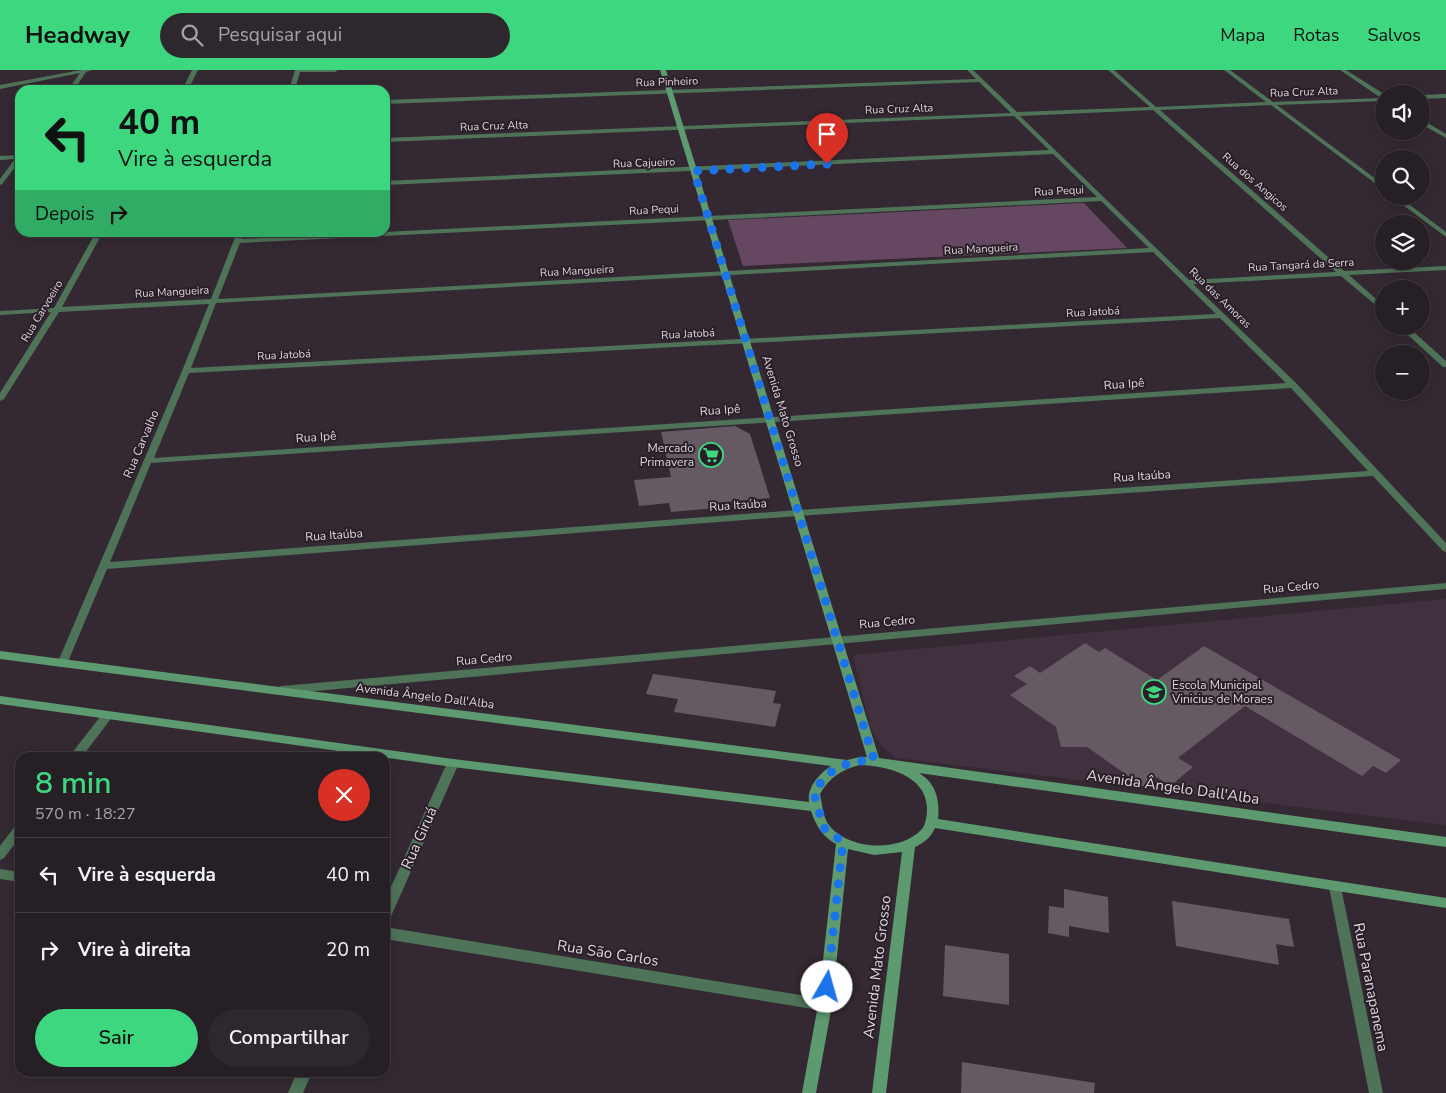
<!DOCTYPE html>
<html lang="pt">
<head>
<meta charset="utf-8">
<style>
	body { margin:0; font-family:"Nunito Sans",sans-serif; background:#2f272e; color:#f1f3f6; height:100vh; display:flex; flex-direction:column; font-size:19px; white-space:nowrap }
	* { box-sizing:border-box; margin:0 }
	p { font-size:16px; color:#a4a2a7 }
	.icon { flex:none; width:28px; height:28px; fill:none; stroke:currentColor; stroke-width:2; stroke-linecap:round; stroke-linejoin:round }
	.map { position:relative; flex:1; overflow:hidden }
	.side { position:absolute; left:15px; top:682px; width:375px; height:325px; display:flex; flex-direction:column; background:#271f26; border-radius:15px; box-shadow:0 2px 12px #0003,0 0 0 1px #433d43 }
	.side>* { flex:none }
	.hud { position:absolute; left:15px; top:15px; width:375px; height:152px; border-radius:15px; box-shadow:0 2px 12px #0003,0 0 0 1px #433d43; background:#3cd77e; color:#111; overflow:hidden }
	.tools { position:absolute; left:1375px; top:15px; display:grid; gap:10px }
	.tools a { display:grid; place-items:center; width:55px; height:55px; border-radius:50%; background:#271f26; box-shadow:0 2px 12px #0003,0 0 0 1px #433d43; font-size:25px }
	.pin { position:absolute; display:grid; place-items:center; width:42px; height:42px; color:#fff; margin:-51px -21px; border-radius:50% 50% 50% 0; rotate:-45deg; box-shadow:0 0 5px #0007 }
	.pin .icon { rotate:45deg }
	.me { position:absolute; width:55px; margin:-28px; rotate:7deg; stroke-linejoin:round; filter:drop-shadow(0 0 4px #0008) }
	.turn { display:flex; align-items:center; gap:18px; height:105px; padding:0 20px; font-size:22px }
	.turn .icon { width:65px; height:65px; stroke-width:2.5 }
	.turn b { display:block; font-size:35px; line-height:42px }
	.then { display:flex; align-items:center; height:48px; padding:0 20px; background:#0003; gap:10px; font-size:19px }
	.round { display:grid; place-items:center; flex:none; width:52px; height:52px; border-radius:26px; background:#2f272e }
	.summary { display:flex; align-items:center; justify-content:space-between; height:85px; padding:0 20px }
	h1 { font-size:30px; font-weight:600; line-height:38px; color:#3cd77e }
	.action { display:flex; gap:10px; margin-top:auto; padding:10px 20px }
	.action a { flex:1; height:58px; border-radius:30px; background:#3cd77e; color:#111; font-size:20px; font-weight:600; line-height:58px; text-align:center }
	.action a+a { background:#2f272e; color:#f1f3f6 }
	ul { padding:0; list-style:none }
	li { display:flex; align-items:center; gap:15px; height:75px; padding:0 20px; border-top:1px solid #433d43 }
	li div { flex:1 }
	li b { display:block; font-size:19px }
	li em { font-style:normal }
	header { display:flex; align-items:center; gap:30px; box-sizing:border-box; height:70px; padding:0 25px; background:#3cd77e; color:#111 }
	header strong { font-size:24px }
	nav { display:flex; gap:28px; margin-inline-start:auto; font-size:18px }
	.search { width:350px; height:45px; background:#2f272e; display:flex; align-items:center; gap:12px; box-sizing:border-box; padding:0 18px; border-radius:28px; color:#a4a2a7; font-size:19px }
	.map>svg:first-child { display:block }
</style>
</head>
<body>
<header>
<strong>Headway</strong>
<div class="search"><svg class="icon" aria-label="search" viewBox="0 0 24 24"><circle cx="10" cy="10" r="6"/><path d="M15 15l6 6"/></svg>Pesquisar aqui</div>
<nav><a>Mapa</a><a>Rotas</a><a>Salvos</a></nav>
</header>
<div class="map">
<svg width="1446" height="1023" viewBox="0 0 1446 1023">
	<rect width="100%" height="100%" fill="#342932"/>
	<path fill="#41313f" d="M1446,529V755L896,688L882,676L871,659L853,585Z"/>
	<path fill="#654761" d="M1084,133L1127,178L743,196L728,150Z"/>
	<path fill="#655963" d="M735,356L750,364L770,428L714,433L716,438L671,442L669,433L639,436L634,410L671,407L661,362Z
		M1085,573L1099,582L1105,578L1157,610L1204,576L1401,690L1386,703L1373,696L1362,706L1245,636L1178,688L1193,697L1170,716L1157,707L1144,717L1087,677H1061L1056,657L1010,625L1027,614L1014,606L1030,596L1040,603Z
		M653,604L776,621L773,633L781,634L775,657L674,642L678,629L646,624Z
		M1064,819L1108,827L1109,863L1069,856V867L1048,863L1049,836L1064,838Z
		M1172,831L1289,849L1294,877L1276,874L1279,895L1176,876Z
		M945,875L1009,884V935L943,926Z
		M962,992L1095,1013L1094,1023H961Z"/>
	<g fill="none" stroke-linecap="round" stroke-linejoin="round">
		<path fill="#4e7358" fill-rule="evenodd" d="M81,0H92L86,2L74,20H68L80,3L0,19V15Z
			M192,0H198L188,20H182Z
			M295,0H338L335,2H300L295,20H289Z
			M967,0H973L1017,42L1150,37L1108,0H1114L1156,37L1266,32L1224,0H1230L1273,32L1381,28L1340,0H1346L1384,24V31L1277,35L1384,115V120L1271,35L1160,40L1344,201L1446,196V200L1349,205L1384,236V242L1341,206L1193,214L1296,313L1446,473V482L1443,481L1373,406L798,446L107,499L67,594L66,597H58L57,594L182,301L209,234L59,242L4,329L0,331V323L51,242L0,245V241L54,238L96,162H103L62,237L211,229L237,162H244L242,169L1097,127L1053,84L385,115V111L1049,80L1014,46L385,72V68L1011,43L979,12L385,34V30L976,9ZM1153,40L1336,202L1189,210L1020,46ZM1101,131L1149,178L218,229L240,173ZM1153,182L1216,244L191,298L216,233ZM1220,248L1286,313L154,388L189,303ZM1291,318L1368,401L798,440L110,492L151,393Z
			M1446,24V28L1421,29V25Z
			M1421,49L1446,64V68L1421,54Z
			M20,85V91L2,114L0,115V109L15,89L0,90V86Z
			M1391,126H1398L1446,162V167Z
			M1398,256H1407L1446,291V297H1443Z
			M1446,513V519L282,624L278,623L276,620L278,617L282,616Z
			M107,642L111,643L113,646L81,688H68L103,643Z
			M453,689L457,690L459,693L392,844L390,848L385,849V830L447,693L449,690Z
			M20,753V767L4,788L0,790V776L16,755Z
			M0,799L20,802V812L0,809Z
			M1335,812L1340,813L1341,817L1383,1023H1369L1329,817L1330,813Z
			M385,857L825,929L830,931L832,935L830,939L825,941L385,869Z
			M297,1002H312L303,1023H288Z"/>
		<path fill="#5d9a70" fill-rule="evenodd" d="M660,0H666L879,688L1446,767V777L919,703C936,713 940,730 938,749L1446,828V838L935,758C931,767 924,773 915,777L886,1023H872L902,782L874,785L848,779L832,935L816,1023H802L818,935L836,774C823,767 816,756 811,741L453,697L0,634V626L453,689L809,732C807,717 819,704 831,696L0,589V581L847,690L860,687H867ZM860,695C887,696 926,705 927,738C927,745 926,755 921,760C899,783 847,780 828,754C823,746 822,733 820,724C829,708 842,699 860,695Z"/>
	</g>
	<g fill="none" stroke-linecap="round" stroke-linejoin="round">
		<path stroke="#1a73e8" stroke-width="9" stroke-dasharray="0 16.2" d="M827,94L694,101L874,690C847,691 826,698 814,724L824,758L843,772L827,917"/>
	</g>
	<defs>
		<symbol id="supermarket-ring" viewBox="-11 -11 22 22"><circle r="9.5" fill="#2a1f28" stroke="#3cd77e" stroke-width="1.5"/><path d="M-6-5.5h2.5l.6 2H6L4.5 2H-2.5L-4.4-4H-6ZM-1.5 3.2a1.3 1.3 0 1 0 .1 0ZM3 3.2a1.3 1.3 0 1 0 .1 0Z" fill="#3cd77e"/></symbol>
		<symbol id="school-ring" viewBox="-11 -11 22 22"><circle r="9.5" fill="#2a1f28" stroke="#3cd77e" stroke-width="1.5"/><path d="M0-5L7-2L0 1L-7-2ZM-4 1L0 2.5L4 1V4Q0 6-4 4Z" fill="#3cd77e"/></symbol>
	</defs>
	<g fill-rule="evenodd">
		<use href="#supermarket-ring" x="697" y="371" width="28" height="28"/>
		<use href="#school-ring" x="1140" y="608" width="28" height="28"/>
	</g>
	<g text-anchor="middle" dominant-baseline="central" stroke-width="4" stroke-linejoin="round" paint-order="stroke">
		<g font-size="11" fill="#ddd6dc" stroke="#2a1f28">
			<text transform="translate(667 12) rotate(-2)">Rua Pinheiro</text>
			<text transform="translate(1304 22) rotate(-2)">Rua Cruz Alta</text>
			<text transform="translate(899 39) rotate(-2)">Rua Cruz Alta</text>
			<text transform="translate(494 56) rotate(-2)">Rua Cruz Alta</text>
			<text transform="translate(644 93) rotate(-2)">Rua Cajueiro</text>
			<text transform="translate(1255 112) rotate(41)">Rua dos Angicos</text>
			<text transform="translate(1059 121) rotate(-3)">Rua Pequi</text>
			<text transform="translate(654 140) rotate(-3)">Rua Pequi</text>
			<text transform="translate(981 179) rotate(-3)">Rua Mangueira</text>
			<text transform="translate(1301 195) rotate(-3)">Rua Tangará da Serra</text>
			<text transform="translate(577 201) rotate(-3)">Rua Mangueira</text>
			<text transform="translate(172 222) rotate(-3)">Rua Mangueira</text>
			<text transform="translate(1220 228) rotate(44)">Rua das Amoras</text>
			<text transform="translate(42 241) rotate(-59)">Rua Carvoeiro</text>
			<text transform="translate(1093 242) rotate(-3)">Rua Jatobá</text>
			<text transform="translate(688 264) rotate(-3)">Rua Jatobá</text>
			<text transform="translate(284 285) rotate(-3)">Rua Jatobá</text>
		</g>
		<g font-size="12" fill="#ddd6dc" stroke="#2a1f28">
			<text transform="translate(1124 314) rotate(-4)">Rua Ipê</text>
			<text transform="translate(720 340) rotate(-4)">Rua Ipê</text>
			<text transform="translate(783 341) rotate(73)">Avenida Mato Grosso</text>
			<text transform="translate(316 367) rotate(-4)">Rua Ipê</text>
			<text transform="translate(141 374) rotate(-67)">Rua Carvalho</text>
			<text transform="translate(1142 406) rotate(-4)">Rua Itaúba</text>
			<text transform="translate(738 435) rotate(-4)">Rua Itaúba</text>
			<text transform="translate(334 465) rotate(-4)">Rua Itaúba</text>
			<text transform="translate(1291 517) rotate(-5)">Rua Cedro</text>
			<text transform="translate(887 552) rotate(-5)">Rua Cedro</text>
			<text transform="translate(484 589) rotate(-5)">Rua Cedro</text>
			<text transform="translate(425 626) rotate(7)">Avenida Ângelo Dall'Alba</text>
		</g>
		<g font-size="12" fill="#ddd6dc" stroke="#2a1f28" text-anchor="end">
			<text x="694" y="378">Mercado<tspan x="694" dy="14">Primavera</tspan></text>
			<text x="1172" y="615" text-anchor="start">Escola Municipal<tspan x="1172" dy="14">Vinicius de Moraes</tspan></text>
		</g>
		<g font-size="15" fill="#ddd6dc" stroke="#2a1f28">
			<text transform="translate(1173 717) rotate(8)">Avenida Ângelo Dall'Alba</text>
			<text transform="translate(419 768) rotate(-66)">Rua Giruá</text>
			<text transform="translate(608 883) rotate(9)">Rua São Carlos</text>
			<text transform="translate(877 897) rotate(-83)">Avenida Mato Grosso</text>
			<text transform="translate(1371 917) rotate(79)">Rua Paranapanema</text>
		</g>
	</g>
</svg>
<div class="tools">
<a><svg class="icon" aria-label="sound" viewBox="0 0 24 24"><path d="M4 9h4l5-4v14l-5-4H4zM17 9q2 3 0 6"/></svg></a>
<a><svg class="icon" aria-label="search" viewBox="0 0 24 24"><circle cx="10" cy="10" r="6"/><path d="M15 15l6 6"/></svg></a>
<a><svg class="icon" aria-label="layers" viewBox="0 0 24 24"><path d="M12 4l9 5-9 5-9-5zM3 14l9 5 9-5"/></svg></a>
<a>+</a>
<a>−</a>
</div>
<div class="pin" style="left:827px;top:94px;background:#d93025"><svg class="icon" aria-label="arrive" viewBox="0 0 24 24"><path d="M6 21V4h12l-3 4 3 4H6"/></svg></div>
<svg class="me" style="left:827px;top:917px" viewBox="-20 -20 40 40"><circle r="19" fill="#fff"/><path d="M0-13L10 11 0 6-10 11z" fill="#1a73e8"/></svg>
<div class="hud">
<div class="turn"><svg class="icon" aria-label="left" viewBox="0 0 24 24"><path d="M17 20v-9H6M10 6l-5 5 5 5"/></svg><div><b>40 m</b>Vire à esquerda</div></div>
<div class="then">Depois<svg class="icon" aria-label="right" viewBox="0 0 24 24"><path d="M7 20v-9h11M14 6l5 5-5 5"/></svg></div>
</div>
<section class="side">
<div class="summary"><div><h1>8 min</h1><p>570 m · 18:27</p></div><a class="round" style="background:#d93025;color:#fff"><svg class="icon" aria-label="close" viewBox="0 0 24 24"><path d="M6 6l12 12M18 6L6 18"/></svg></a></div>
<ul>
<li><svg class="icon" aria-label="left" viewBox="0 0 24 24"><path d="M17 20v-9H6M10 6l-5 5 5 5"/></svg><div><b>Vire à esquerda</b></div><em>40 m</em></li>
<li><svg class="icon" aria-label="right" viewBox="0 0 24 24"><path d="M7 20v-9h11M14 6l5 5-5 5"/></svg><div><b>Vire à direita</b></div><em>20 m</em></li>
</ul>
<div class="action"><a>Sair</a><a>Compartilhar</a></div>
</section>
</div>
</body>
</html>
